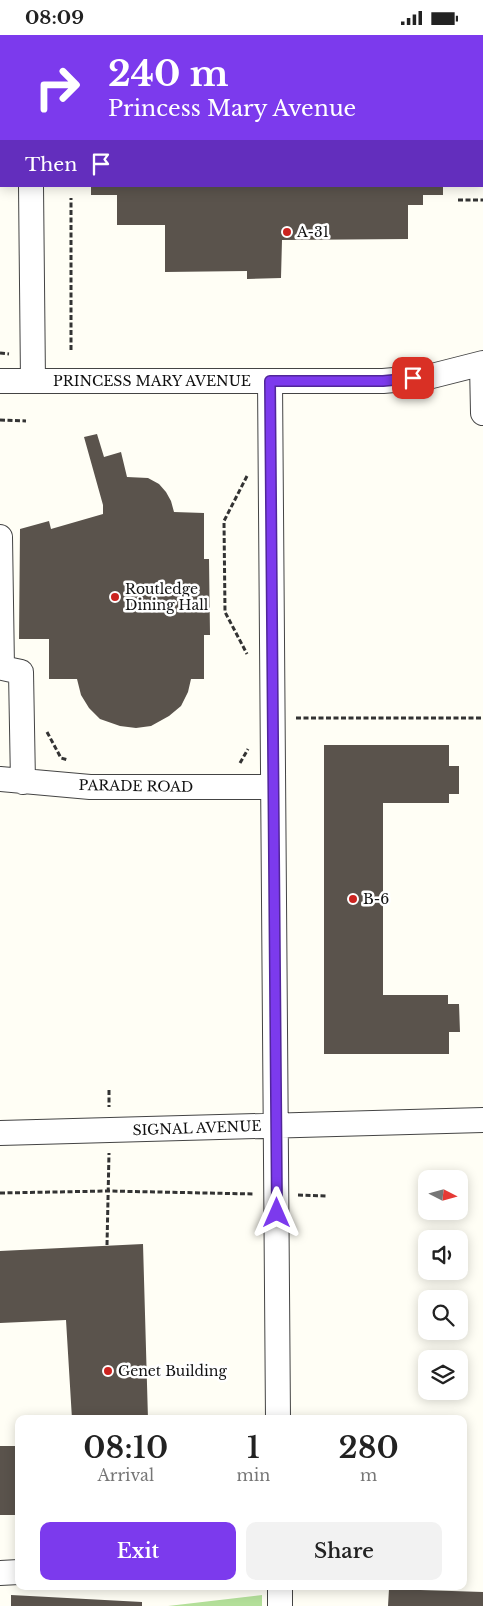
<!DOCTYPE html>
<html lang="en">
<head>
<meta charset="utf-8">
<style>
	body { margin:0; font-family:"Libre Baskerville",serif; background:#f2f2f2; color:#222; height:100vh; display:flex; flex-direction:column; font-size:19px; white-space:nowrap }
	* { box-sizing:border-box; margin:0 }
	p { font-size:16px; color:#767676 }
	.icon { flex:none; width:28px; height:28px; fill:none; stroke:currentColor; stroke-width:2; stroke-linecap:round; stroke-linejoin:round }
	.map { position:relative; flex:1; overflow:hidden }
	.panel { position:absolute; left:15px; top:1380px; width:452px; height:175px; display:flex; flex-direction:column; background:#fff; border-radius:10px; box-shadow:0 2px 12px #0003 }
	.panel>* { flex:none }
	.top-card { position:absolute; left:0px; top:0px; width:484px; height:152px; box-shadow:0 2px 12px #0003; background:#7c3aed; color:#fff; overflow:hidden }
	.needle { width:32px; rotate:96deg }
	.fabs { position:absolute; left:418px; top:1135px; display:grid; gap:10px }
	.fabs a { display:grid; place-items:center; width:50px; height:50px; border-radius:10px; background:#fff; box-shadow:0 2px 12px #0003; font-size:25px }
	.pin { position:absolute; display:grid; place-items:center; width:42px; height:42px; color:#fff; margin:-21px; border-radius:10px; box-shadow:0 2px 8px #0006 }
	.me { position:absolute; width:55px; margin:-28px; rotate:0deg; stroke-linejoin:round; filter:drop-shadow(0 0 4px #0008) }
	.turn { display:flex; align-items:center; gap:18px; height:105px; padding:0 25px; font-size:22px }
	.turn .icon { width:65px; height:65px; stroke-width:2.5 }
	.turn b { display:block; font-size:35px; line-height:42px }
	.then { display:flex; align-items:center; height:48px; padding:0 25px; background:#0003; gap:10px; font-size:19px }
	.eta { display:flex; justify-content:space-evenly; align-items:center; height:85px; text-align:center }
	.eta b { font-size:30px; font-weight:600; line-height:35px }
	.primary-button { display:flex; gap:10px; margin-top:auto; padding:10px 25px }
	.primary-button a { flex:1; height:58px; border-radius:10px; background:#7c3aed; color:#fff; font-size:20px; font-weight:600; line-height:58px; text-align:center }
	.primary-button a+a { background:#f2f2f2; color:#222 }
	.status { display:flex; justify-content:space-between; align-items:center; height:35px; padding:0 25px; background:#fff; direction:ltr }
	.status svg { height:14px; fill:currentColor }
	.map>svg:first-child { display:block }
</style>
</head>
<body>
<div class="status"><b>08:09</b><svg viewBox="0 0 49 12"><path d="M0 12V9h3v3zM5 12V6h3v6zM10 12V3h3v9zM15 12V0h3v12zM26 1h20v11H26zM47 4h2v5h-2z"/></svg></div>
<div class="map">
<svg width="483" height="1571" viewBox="0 0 483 1571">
	<rect width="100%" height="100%" fill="#fffef5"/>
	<path fill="#b3df99" d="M262,1560V1571H168Z"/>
	<path fill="#5a534c" d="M91,151H443V160H423V170H408V204L282,205L281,243L247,244V236L165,237V190H117V160H91Z
		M97,399L104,422L121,417L127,442L148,443L159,449L166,457L171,466L174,477L204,478V524H209L210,600H204V644H191L188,657L181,671L169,681L151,691L136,693L120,691L100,684L89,673L81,660L77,644H49V604H19L20,494L49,486L51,494L103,479V470L84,402Z
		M324,710H449V731H459V759H449V768H383V960H448V969H459L460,997H449V1019H324Z
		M143,1209L148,1384H72L66,1285L0,1288V1216Z
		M0,1411H19V1480H0Z
		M389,1554L483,1557V1571H388Z
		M11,1560L142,1567V1571H11Z"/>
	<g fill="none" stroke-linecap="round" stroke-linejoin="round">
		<defs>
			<path id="minor" d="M483,0V87
				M43,1L44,0
				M31,151L33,346
				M482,329L483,378
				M0,346H383L428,342L483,328
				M270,346L278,1384
				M0,502L2,633L21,637L23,747
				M0,744L90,752H273
				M0,1098L483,1085
				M0,1538L19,1537
				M280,1551V1571"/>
		</defs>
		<use href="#minor" stroke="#444" stroke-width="26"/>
		<path stroke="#333" stroke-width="3" stroke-dasharray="5 2.5" stroke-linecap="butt" d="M458,165H483
			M71,315V163
			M0,318L9,319
			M0,385L26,386
			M247,441L224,486L225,577L247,619
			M296,683H481
			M47,697L61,723L68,725
			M240,728L248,714
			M109,1055V1072
			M0,1158L109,1156L254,1159
			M298,1160L327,1161
			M107,1210L109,1118"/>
		<use href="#minor" stroke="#fff" stroke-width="24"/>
	</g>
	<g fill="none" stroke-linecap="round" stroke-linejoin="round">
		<defs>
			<path id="route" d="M277,1178L270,346H383L413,343"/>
		</defs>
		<use href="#route" stroke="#51269a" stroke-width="12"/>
		<use href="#route" stroke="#7c3aed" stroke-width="9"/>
	</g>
	<g fill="#cb231f" stroke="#fff" stroke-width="2">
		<circle cx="287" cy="197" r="5"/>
		<circle cx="115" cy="562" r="5"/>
		<circle cx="353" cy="864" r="5"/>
		<circle cx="108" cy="1336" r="5"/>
	</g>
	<g text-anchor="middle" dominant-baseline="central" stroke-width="5" stroke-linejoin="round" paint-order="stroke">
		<g font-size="14" fill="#111" stroke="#fff" text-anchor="start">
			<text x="297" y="197">A-31</text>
			<text x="125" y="554">Routledge<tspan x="125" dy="16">Dining Hall</tspan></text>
			<text x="363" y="864">B-6</text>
			<text x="118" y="1336">Genet Building</text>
		</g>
		<g font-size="14" fill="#111" stroke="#fff">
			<text x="152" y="346">PRINCESS MARY AVENUE</text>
			<text transform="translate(136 751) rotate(1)">PARADE ROAD</text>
			<text transform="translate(197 1093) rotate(-2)">SIGNAL AVENUE</text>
		</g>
	</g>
</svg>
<div class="fabs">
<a><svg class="needle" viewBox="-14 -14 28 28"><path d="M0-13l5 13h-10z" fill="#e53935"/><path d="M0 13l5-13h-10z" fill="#767676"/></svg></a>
<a><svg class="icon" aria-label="sound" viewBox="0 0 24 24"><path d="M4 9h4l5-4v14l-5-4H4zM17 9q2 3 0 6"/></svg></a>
<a><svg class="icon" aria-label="search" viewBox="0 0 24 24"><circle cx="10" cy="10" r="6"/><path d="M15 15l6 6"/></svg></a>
<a><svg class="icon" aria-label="layers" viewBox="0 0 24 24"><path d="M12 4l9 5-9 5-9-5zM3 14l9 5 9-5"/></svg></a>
</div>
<div class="pin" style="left:413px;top:343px;background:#d93025"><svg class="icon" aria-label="arrive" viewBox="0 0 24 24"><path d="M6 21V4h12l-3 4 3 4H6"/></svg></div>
<svg class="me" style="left:277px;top:1178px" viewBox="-20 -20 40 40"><path d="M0-17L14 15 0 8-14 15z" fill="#7c3aed" stroke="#fff" stroke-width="4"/></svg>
<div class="top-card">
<div class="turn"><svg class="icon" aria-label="right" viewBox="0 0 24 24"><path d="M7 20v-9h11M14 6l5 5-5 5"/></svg><div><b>240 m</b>Princess Mary Avenue</div></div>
<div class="then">Then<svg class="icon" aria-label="arrive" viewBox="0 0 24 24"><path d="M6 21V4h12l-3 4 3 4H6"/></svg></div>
</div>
<section class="panel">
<div class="eta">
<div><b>08:10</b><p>Arrival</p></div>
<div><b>1</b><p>min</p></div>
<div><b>280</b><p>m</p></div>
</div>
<div class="primary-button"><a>Exit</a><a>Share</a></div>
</section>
</div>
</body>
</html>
